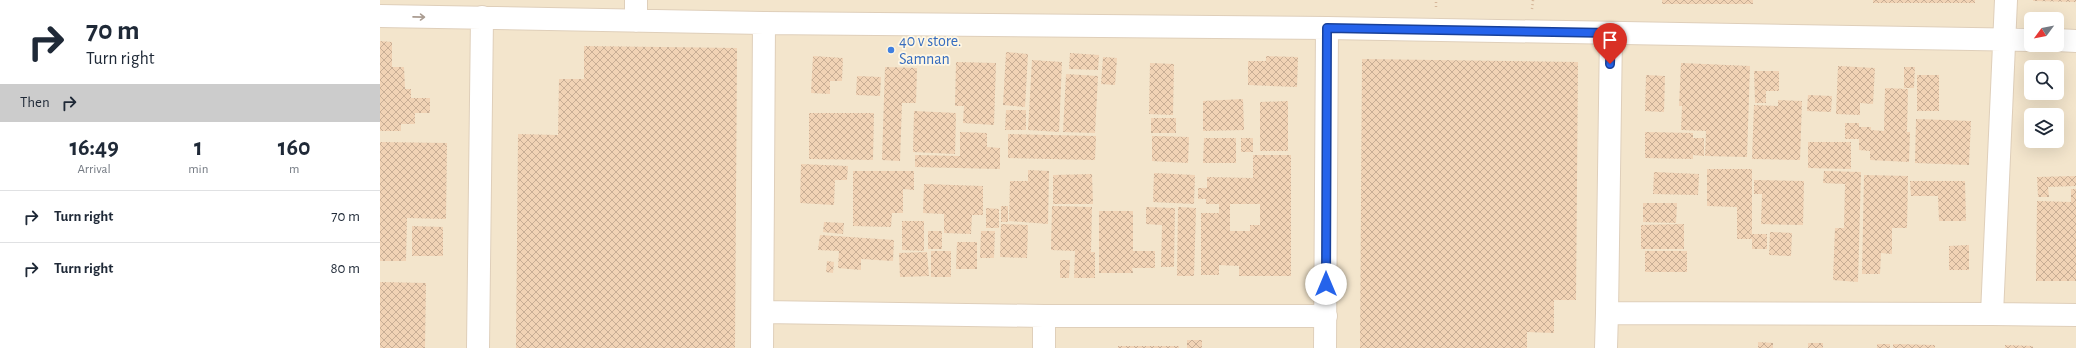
<!DOCTYPE html>
<html lang="en">
<head>
<meta charset="utf-8">
<style>
	body { margin:0; font-family:"Alegreya Sans",sans-serif; background:#f2f2f3; color:#1f2937; height:100vh; display:flex; flex-direction:column; font-size:15px; white-space:nowrap }
	* { box-sizing:border-box; margin:0 }
	p { font-size:13px; color:#747a83 }
	.icon { flex:none; width:22px; height:22px; fill:none; stroke:currentColor; stroke-width:2; stroke-linecap:round; stroke-linejoin:round }
	.map { position:relative; flex:1; overflow:hidden }
	.details { display:flex; flex-direction:column; background:#fff; width:380px }
	.details>* { flex:none }
	.guide { background:#fff; color:#1f2937; overflow:hidden }
	.needle { width:26px; rotate:238deg }
	.tools { position:absolute; left:1644px; top:12px; display:grid; gap:8px }
	.tools a { display:grid; place-items:center; width:40px; height:40px; border-radius:6px; background:#fff; box-shadow:0 4px 16px #0002; font-size:20px }
	.pin { position:absolute; display:grid; place-items:center; width:34px; height:34px; color:#fff; margin:-41px -17px; border-radius:50% 50% 50% 0; rotate:-45deg; box-shadow:0 0 4px #0007 }
	.pin .icon { rotate:45deg }
	.me { position:absolute; width:44px; margin:-22px; rotate:0deg; stroke-linejoin:round; filter:drop-shadow(0 0 3px #0008) }
	.turn { display:flex; align-items:center; gap:14px; height:84px; padding:0 20px; font-size:18px }
	.turn .icon { width:52px; height:52px; stroke-width:2.5 }
	.turn b { display:block; font-size:28px; line-height:34px }
	.then { display:flex; align-items:center; height:38px; padding:0 20px; background:#0003; gap:8px; font-size:15px }
	.eta { display:flex; justify-content:space-evenly; align-items:center; height:68px; text-align:center }
	.eta b { font-size:24px; font-weight:700; line-height:28px }
	ul { padding:0; list-style:none }
	li { display:flex; align-items:center; gap:12px; height:52px; padding:0 20px; border-top:1px solid #e0e1e3 }
	li div { flex:1 }
	li b { display:block; font-size:15px }
	li em { font-style:normal }
	main { display:flex; flex:1; min-height:0 }
	.map>svg:first-child { display:block }
</style>
</head>
<body>
<main>
<section class="details">
<div class="guide">
<div class="turn"><svg class="icon" aria-label="right" viewBox="0 0 24 24"><path d="M7 20v-9h11M14 6l5 5-5 5"/></svg><div><b>70 m</b>Turn right</div></div>
<div class="then">Then<svg class="icon" aria-label="right" viewBox="0 0 24 24"><path d="M7 20v-9h11M14 6l5 5-5 5"/></svg></div>
</div>
<div class="eta">
<div><b>16:49</b><p>Arrival</p></div>
<div><b>1</b><p>min</p></div>
<div><b>160</b><p>m</p></div>
</div>
<ul>
<li><svg class="icon" aria-label="right" viewBox="0 0 24 24"><path d="M7 20v-9h11M14 6l5 5-5 5"/></svg><div><b>Turn right</b></div><em>70 m</em></li>
<li><svg class="icon" aria-label="right" viewBox="0 0 24 24"><path d="M7 20v-9h11M14 6l5 5-5 5"/></svg><div><b>Turn right</b></div><em>80 m</em></li>
</ul>
</section>
<div class="map">
<svg width="1696" height="348" viewBox="0 0 1696 348">
	<defs>
		<pattern id="building-cross-hatch" width="8" height="8" patternUnits="userSpaceOnUse"><rect width="8" height="8" fill="#f1d3b5"/><path d="M0 0l8 8M0 8l8-8" fill="none" stroke="#c8ae95"/></pattern>
	</defs>
	<rect width="100%" height="100%" fill="#fcf3de"/>
	<path fill="#f3e5cc" fill-rule="evenodd" d="M0,0H1696V348H0ZM1651,19H1677V45H1651ZM1651,67H1677V93H1651ZM1651,115H1677V141H1651Z"/>
	<path fill="url(#building-cross-hatch)" fill-rule="evenodd" d="M1282,0H1373V4H1282Z
		M1493,0H1595V3H1493Z
		M1653,0H1696V2L1653,1Z
		M0,41L12,42V67H24L25,89H31V98H50V113H35V124H21V131H0Z
		M204,46L357,48L355,348H136L138,134L178,135L179,79H204Z
		M626,52L648,54L645,107L623,105Z
		M690,53L719,55L718,70L689,69Z
		M433,56L463,58L462,81H450V94L431,93Z
		M886,56L918,57L917,87L868,85V61H886Z
		M723,57L737,58L735,85L721,84Z
		M982,59L1198,62L1196,300H1174V333L1147,332V348H980Z
		M652,60L682,62L679,132L648,130Z
		M576,62L616,63L614,125L583,123L584,106H575Z
		M770,63L794,64L793,115L769,114Z
		M1301,63L1370,66L1367,157L1325,156L1326,131L1301,130L1302,106H1299Z
		M1458,66L1495,68L1493,104L1480,103V115L1456,114Z
		M505,67L537,68L536,103H522L520,161L502,160Z
		M1524,67H1535L1534,88H1524Z
		M1374,71H1399V91H1386V103H1375Z
		M686,74L718,76L715,133L683,132Z
		M1266,75L1285,76L1284,112L1265,111Z
		M1537,75H1559V111H1537Z
		M477,76L501,77L500,96L476,95Z
		M1505,88L1528,89L1527,132H1530L1529,162L1490,160V151L1479,150V139H1465V123H1479V127H1491V130L1504,131Z
		M1428,95L1452,96L1451,112L1427,111Z
		M863,99L864,130L823,131V101Z
		M1398,100L1422,101L1420,160L1372,159L1374,105L1398,106Z
		M908,101V151H880V102Z
		M626,110H646V130H625Z
		M534,111L576,113L575,154L533,152Z
		M429,113H494L493,160L429,159Z
		M771,118H796V133H771Z
		M1536,119L1591,121L1589,165L1535,163Z
		M580,132L607,133V147L620,148V169L535,167V155L580,156Z
		M1265,132L1313,133V138H1324V156L1313,155V159L1265,158Z
		M628,134L716,136L715,160L628,158Z
		M772,136L809,137L808,163L772,161Z
		M824,138H856V163H823Z
		M861,138H873V152H861Z
		M0,142L67,143L66,219L27,218L26,261H0Z
		M1428,142H1471V169L1428,168Z
		M873,155H911V276H859V266L839,265V275H821V213H839V204H826V199H818V188H827V177L873,178ZM850,204H880V225H870V231H850Z
		M421,164L468,166L467,180H455L454,205L420,203Z
		M1327,169H1372V234H1387V249H1372V239H1357V207L1327,206Z
		M648,170L669,171L668,224L629,221L630,181H648Z
		M473,171H534V190L523,189V213H512L511,227L473,226Z
		M1444,171L1481,172L1478,282L1453,280L1455,228H1464L1465,184L1443,183Z
		M1274,172L1319,174L1318,195L1273,194Z
		M774,173L815,175L814,204L773,202Z
		M712,174L713,204H673V175Z
		M1484,175L1528,176L1527,228H1512V254L1501,253L1500,274H1482Z
		M1696,176V186L1668,187L1669,197H1658L1657,177Z
		M1374,180L1424,181L1423,225L1381,224L1382,194H1374Z
		M1530,181H1585L1586,221H1559L1558,196H1531Z
		M544,184L603,186V215H592L591,234L564,233V214L543,213Z
		M1691,189H1696V281H1656L1657,201L1691,202Z
		M1263,203H1297L1296,223L1263,222Z
		M621,206H628V222H621Z
		M672,206L712,207L711,252H715V278H694L695,251L671,250Z
		M766,207L795,208L794,267H781L782,225L766,224Z
		M798,207L816,208L814,276H797Z
		M606,208L619,209V228H606Z
		M719,211H753V251H775V268H752L753,273H719Z
		M522,221H544V251L522,250Z
		M444,222L464,223L463,234L443,232Z
		M621,224L648,225L647,258L620,257Z
		M1304,224V249H1261V225Z
		M32,226L63,227V256H32Z
		M548,231H562V249H548Z
		M601,231H615L614,258H600Z
		M1390,232L1412,233L1411,256L1389,255Z
		M440,235L514,240L513,261L481,259V270L458,268L459,251L438,250Z
		M577,242H597V269H576Z
		M1589,245V270H1569V246Z
		M551,251H571V277H551Z
		M1265,251H1307V272H1265Z
		M547,252L549,276L520,277L519,253Z
		M680,260H690L689,278H680Z
		M447,261L454,262L453,273L446,272Z
		M0,282L46,283L45,348H0Z
		M807,340H822V348H807Z
		M1378,342L1393,343V348H1378Z
		M1428,343H1443V348H1428Z
		M1497,344H1510V348H1497Z
		M1513,344L1555,345V348H1513Z
		M1625,345L1653,346V348H1625Z
		M738,346H799V348H738Z"/>
	<g fill="none" stroke-linecap="round" stroke-linejoin="round">
		<defs>
			<path id="minor" d="M0,16L384,23L947,28L1651,40
				M256,21V0
				M1231,33L1227,313L1612,314L1626,0
				M1677,40L1696,41
				M383,312L664,316H946
				M1612,314L1696,315
				M98,348L102,17
				M382,348L384,23
				M664,348V316
				M945,348L947,28
				M1226,348L1227,313"/>
		</defs>
		<use href="#minor" stroke="#dfcfba" stroke-width="24"/>
		<path stroke="#d5b699" stroke-width="2.5" stroke-dasharray="1 3" stroke-linecap="butt" d="M1056,7V0
			M1152,9L1153,0"/>
		<use href="#minor" stroke="#fff" stroke-width="22"/>
	</g>
	<defs><path id="oneway-shaft" d="M-6 0H5M1.5-3L5.5 0L1.5 3" fill="none" stroke-width="1.6" stroke-linecap="round" stroke-linejoin="round"/></defs>
	<use stroke="#aa9c91" href="#oneway-shaft" transform="translate(39 17) rotate(1)"/>
	<g fill="none" stroke-linecap="round" stroke-linejoin="round">
		<defs>
			<path id="route" d="M946,284L947,28L1231,33L1230,64"/>
		</defs>
		<use href="#route" stroke="#184099" stroke-width="10"/>
		<use href="#route" stroke="#2563eb" stroke-width="7"/>
	</g>
	<circle fill="#3f7fe0" stroke="#fff7e4" stroke-width="1.5" cx="511" cy="50" r="4"/>
	<g text-anchor="middle" dominant-baseline="central" stroke-width="3.5" stroke-linejoin="round" paint-order="stroke">
		<g font-size="16" fill="#366cbe" stroke="#fff7e4" text-anchor="start">
			<text x="519" y="41">40 v store.<tspan x="519" dy="18">Samnan</tspan></text>
		</g>
	</g>
</svg>
<div class="tools">
<a><svg class="needle" viewBox="-14 -14 28 28"><path d="M0-13l5 13h-10z" fill="#e53935"/><path d="M0 13l5-13h-10z" fill="#747a83"/></svg></a>
<a><svg class="icon" aria-label="search" viewBox="0 0 24 24"><circle cx="10" cy="10" r="6"/><path d="M15 15l6 6"/></svg></a>
<a><svg class="icon" aria-label="layers" viewBox="0 0 24 24"><path d="M12 4l9 5-9 5-9-5zM3 14l9 5 9-5"/></svg></a>
</div>
<div class="pin" style="left:1230px;top:64px;background:#d93025"><svg class="icon" aria-label="arrive" viewBox="0 0 24 24"><path d="M6 21V4h12l-3 4 3 4H6"/></svg></div>
<svg class="me" style="left:946px;top:284px" viewBox="-20 -20 40 40"><circle r="19" fill="#fff"/><path d="M0-13L10 11 0 6-10 11z" fill="#2563eb"/></svg>
</div>
</main>
</body>
</html>
